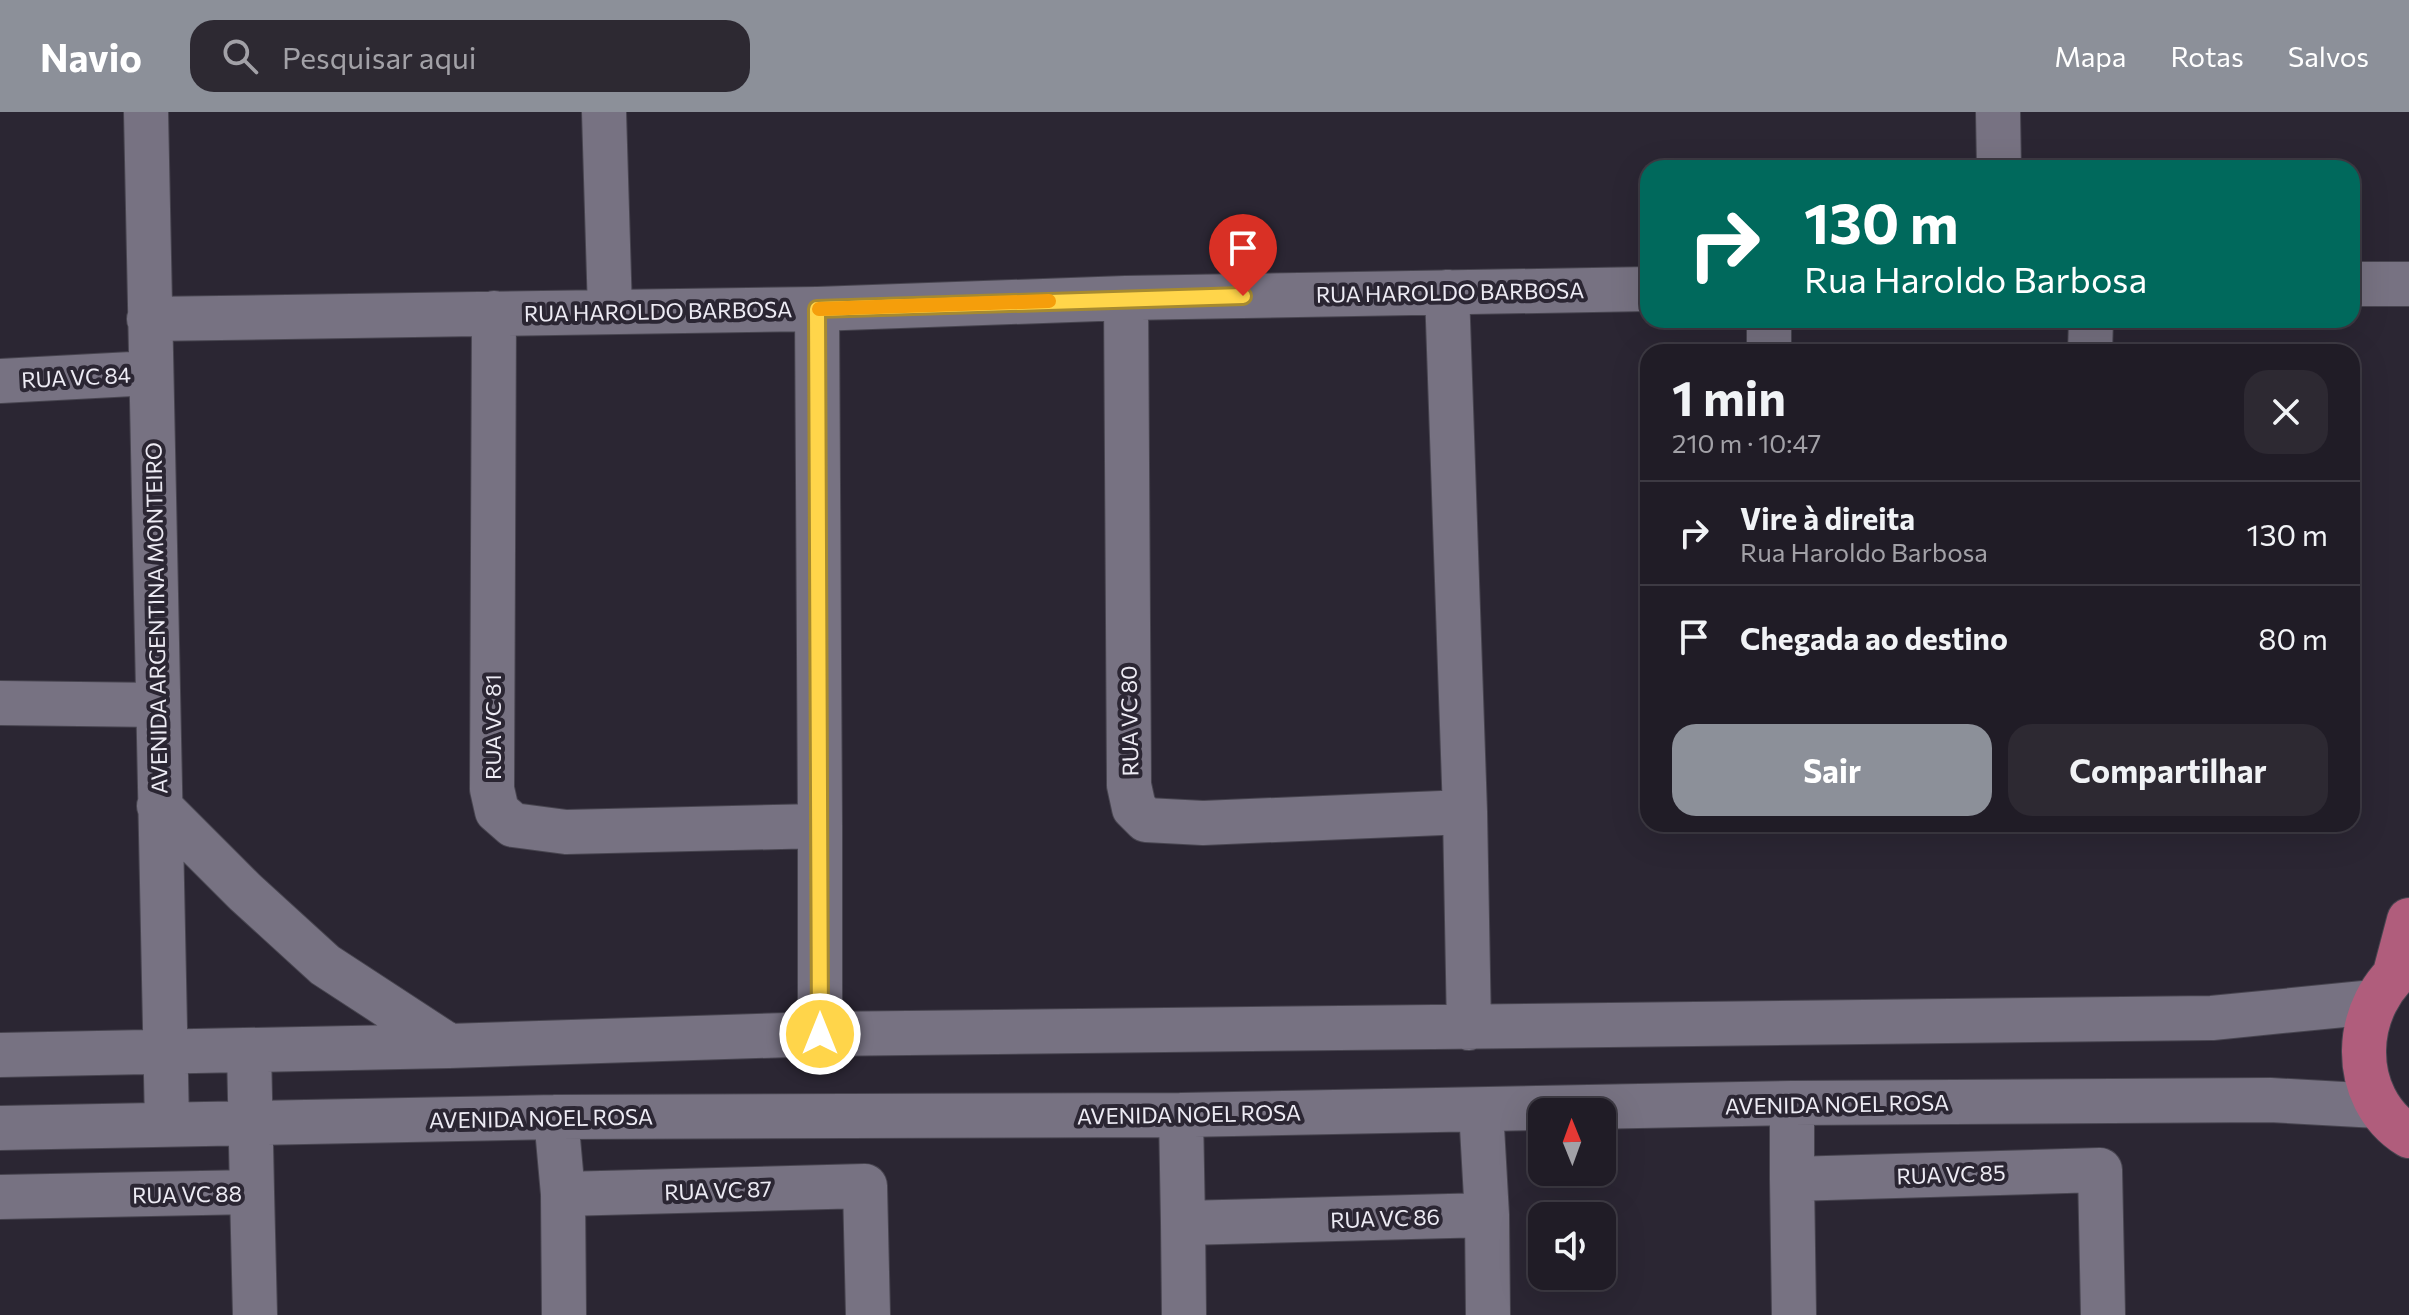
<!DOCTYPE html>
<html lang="pt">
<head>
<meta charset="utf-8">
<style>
	body { margin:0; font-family:Commissioner,sans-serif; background:#2d2932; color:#f1f3f6; height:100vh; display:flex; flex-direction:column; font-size:30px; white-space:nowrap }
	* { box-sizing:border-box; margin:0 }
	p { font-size:26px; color:#a2a1a7 }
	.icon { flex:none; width:44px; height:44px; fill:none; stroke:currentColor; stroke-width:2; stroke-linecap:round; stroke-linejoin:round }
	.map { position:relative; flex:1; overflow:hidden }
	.panel { position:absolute; left:1640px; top:232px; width:720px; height:488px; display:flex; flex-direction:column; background:#201c26; border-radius:24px; box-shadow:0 8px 32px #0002,0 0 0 2px #3d3a43 }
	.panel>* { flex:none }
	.top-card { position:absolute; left:1640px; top:48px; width:720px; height:168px; border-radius:24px; box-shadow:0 8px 32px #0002,0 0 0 2px #3d3a43; background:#00695c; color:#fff; overflow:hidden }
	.needle { width:52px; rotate:359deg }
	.buttons { position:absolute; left:1528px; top:986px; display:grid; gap:16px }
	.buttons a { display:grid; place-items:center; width:88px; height:88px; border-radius:16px; background:#201c26; box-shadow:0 8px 32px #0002,0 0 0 2px #3d3a43; font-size:40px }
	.pin { position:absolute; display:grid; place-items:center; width:68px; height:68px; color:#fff; margin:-82px -34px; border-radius:50% 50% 50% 0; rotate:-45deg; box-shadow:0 0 8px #0007 }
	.pin .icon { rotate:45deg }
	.me { position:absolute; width:88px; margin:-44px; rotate:0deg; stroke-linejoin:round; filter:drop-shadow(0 0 6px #0008) }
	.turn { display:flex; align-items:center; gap:28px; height:168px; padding:0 32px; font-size:36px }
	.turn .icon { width:104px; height:104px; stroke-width:2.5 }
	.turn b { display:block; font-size:56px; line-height:68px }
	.round { display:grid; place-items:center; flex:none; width:84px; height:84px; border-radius:24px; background:#2d2932 }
	.overview { display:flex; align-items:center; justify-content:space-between; height:136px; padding:0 32px }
	h1 { font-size:48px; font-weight:700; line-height:60px }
	.cta { display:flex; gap:16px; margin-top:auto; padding:16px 32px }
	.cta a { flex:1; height:92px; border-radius:24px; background:#8c9099; color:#fff; font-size:32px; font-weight:700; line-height:92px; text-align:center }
	.cta a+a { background:#2d2932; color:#f1f3f6 }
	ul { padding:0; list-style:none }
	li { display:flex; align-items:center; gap:24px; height:104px; padding:0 32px; border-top:2px solid #3d3a43 }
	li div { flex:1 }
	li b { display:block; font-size:30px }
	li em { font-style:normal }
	header { display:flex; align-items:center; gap:48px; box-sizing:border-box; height:112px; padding:0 40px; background:#8c9099; color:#fff }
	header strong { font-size:38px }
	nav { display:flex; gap:44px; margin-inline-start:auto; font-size:28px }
	.search { width:560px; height:72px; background:#2d2932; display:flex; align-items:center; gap:20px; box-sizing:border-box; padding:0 28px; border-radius:24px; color:#a2a1a7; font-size:30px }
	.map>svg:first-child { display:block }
</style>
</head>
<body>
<header>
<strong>Navio</strong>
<div class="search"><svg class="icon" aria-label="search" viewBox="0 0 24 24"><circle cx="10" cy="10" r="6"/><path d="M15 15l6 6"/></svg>Pesquisar aqui</div>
<nav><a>Mapa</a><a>Rotas</a><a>Salvos</a></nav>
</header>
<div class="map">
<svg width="2409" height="1203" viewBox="0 0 2409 1203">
	<rect width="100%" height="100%" fill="#2b2633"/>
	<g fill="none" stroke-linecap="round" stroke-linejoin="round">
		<defs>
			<path id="minor" d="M146,0L167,1012
				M604,0L610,199
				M1998,0L1999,56
				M2352,172H2409
				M1126,186L1129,673L1134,696L1146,708L1203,711L1465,700L1447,180
				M494,201L492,677L497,699L513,713L566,720L820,714L817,197
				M149,207L817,197L1126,186L1648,177
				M1769,240V208
				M2090,240L2091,208
				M0,269L151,261
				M0,591L158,593
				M159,694L245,780L325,853L449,934
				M1465,700L1469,916
				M820,714V922
				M249,938L252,1080
				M0,943L449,934L820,922L2212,906L2374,890
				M1481,998L1487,1103
				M1181,1003L1183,1111
				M556,1005L563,1082
				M0,1016L556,1005L1181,1003L1792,991L2270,988L2378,994
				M1792,1067V991
				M0,1085L252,1080L255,1203
				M564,1203L563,1082L865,1074L868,1203
				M1184,1203L1183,1111L1487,1103L1488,1203
				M1794,1203L1792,1067L2100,1058L2103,1203"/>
			<path id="major" d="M2409,851C2351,892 2347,985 2409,1024
				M2395,861L2409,808"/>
		</defs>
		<use href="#minor" stroke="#47444f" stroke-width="46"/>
		<use href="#major" stroke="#47444f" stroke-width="46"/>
		<use href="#minor" stroke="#777282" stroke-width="44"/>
		<use href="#major" stroke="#b05d7c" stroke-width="44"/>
	</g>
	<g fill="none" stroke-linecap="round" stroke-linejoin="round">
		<defs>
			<path id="route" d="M820,922L817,197L1243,184"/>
		</defs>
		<use href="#route" stroke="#a68a30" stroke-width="20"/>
		<use href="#route" stroke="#ffd54a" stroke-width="14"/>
		<path stroke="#f59e0b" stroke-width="14" d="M819,197L1049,189"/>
	</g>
	<g text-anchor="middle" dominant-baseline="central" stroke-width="8" stroke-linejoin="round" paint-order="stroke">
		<g font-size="22" fill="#edebf4" stroke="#2b2633">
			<text transform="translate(1450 180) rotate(-1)">RUA HAROLDO BARBOSA</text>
			<text transform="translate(658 199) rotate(-1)">RUA HAROLDO BARBOSA</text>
			<text transform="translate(76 265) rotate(-3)">RUA VC 84</text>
			<text transform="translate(156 506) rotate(-91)">AVENIDA ARGENTINA MONTEIRO</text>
			<text transform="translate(1129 609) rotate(-91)">RUA VC 80</text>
			<text transform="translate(492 615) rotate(-90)">RUA VC 81</text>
			<text transform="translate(1837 992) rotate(-1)">AVENIDA NOEL ROSA</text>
			<text transform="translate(1189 1002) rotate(-1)">AVENIDA NOEL ROSA</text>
			<text transform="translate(541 1006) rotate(-1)">AVENIDA NOEL ROSA</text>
			<text transform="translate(1951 1062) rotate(-2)">RUA VC 85</text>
			<text transform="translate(718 1078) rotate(-2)">RUA VC 87</text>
			<text transform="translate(187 1082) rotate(-1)">RUA VC 88</text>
			<text transform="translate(1385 1106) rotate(-2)">RUA VC 86</text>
		</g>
	</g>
</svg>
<div class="buttons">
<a><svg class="needle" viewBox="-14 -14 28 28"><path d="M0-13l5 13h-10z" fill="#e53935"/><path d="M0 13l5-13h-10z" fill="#a2a1a7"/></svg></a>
<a><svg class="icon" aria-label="sound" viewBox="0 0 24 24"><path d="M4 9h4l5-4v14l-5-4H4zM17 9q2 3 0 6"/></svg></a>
</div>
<div class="pin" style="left:1243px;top:184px;background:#d93025"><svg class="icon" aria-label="arrive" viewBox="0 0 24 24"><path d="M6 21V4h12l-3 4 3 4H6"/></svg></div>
<svg class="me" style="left:820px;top:922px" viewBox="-20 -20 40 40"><circle r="17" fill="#ffd54a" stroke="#fff" stroke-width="3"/><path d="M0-11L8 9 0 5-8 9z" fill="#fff"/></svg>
<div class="top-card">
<div class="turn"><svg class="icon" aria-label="right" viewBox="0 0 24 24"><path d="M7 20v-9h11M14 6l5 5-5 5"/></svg><div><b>130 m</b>Rua Haroldo Barbosa</div></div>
</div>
<section class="panel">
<div class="overview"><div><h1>1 min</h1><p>210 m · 10:47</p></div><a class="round"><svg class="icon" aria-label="close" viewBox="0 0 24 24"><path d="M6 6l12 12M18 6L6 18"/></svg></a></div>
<ul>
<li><svg class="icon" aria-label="right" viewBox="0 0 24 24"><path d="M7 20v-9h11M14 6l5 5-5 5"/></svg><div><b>Vire à direita</b><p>Rua Haroldo Barbosa</p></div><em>130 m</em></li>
<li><svg class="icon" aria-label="arrive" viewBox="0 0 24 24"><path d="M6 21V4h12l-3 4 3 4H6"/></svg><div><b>Chegada ao destino</b></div><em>80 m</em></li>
</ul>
<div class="cta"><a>Sair</a><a>Compartilhar</a></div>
</section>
</div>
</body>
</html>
